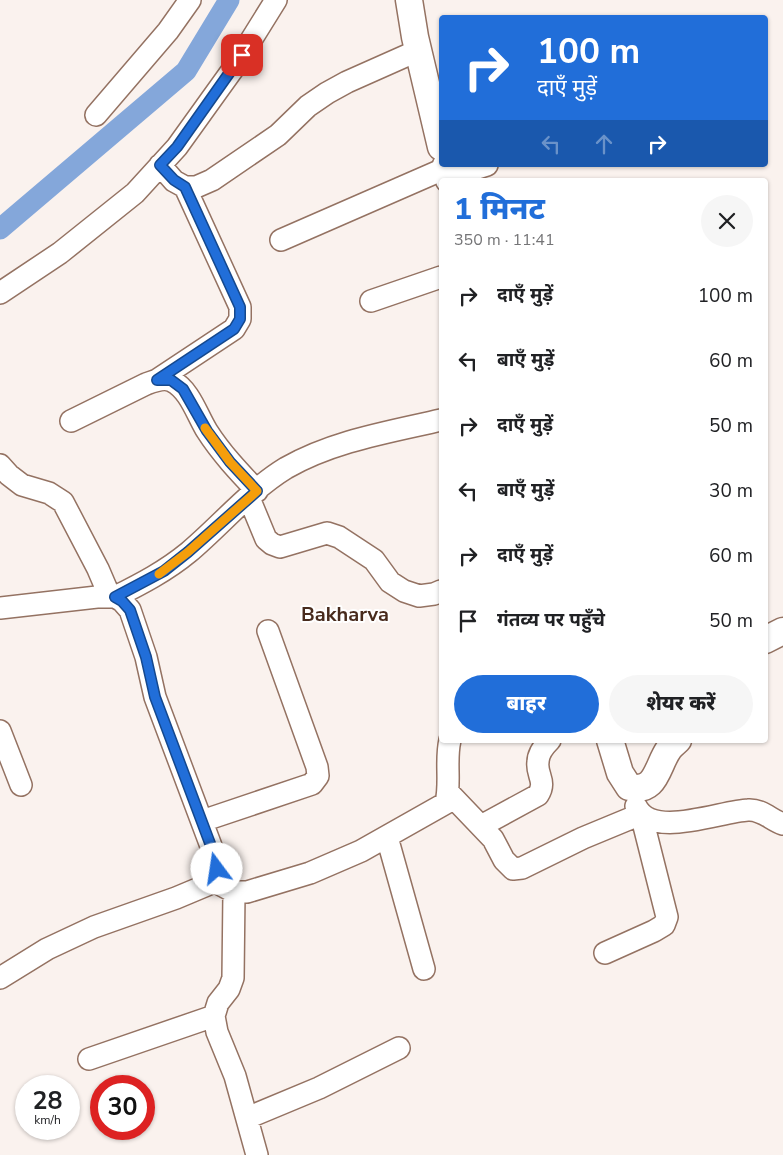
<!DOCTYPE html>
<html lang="hi">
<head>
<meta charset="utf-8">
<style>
	body { margin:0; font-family:"Nunito Sans","Noto Sans Devanagari",sans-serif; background:#f6f6f6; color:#202124; height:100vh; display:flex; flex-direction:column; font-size:19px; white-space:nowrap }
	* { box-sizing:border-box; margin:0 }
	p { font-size:16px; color:#757577 }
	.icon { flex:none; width:28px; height:28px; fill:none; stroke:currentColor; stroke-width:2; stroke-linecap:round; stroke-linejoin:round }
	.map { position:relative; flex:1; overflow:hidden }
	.panel { position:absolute; left:439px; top:178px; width:329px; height:565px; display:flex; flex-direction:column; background:#fff; border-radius:5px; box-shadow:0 1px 4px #0004 }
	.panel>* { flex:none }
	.guide { position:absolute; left:439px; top:15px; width:329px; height:152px; border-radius:5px; box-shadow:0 1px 4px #0004; background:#216ed9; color:#fff; overflow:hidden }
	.speed { position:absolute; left:15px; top:1075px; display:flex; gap:10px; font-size:25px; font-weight:700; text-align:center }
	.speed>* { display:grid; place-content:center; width:65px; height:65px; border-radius:50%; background:#fff; box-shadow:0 1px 4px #0004; line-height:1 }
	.speed small { font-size:12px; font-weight:400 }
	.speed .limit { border:8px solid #d22; background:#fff; color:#111 }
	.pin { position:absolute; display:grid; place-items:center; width:42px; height:42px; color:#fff; margin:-21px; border-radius:10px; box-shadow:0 2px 8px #0006 }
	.me { position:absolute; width:55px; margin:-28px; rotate:346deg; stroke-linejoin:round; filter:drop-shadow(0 0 4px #0008) }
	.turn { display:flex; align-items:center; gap:18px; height:105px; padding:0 15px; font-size:22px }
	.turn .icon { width:65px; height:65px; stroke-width:2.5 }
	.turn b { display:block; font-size:35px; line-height:42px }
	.lanes { display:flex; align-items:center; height:48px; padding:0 15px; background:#0003; justify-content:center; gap:25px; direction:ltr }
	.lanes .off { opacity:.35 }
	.round { display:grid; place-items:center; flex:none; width:52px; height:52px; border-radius:26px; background:#f6f6f6 }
	.head { display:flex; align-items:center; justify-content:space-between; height:85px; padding:0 15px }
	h1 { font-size:30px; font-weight:800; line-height:38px; color:#216ed9 }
	.cta { display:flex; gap:10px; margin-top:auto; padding:10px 15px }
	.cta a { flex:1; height:58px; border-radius:30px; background:#216ed9; color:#fff; font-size:20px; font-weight:800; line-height:58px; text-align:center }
	.cta a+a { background:#f6f6f6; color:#202124 }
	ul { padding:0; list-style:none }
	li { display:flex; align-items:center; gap:15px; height:65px; padding:0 15px }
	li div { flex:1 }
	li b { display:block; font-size:19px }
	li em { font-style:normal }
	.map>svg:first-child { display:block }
</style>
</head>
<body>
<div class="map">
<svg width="783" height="1155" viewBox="0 0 783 1155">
	<rect width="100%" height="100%" fill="#faf2ee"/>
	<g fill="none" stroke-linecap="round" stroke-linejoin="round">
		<path stroke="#84a7da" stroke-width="21" d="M0,229L186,71L229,0"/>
		<defs>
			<path id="minor" d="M96,115L168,31L190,0
				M160,165L174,181L185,187H196L212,180L278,135L308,106L327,93L347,82L419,50
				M449,177L487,165
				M281,240L446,168
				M0,293L60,253L135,193L177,147L233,69L276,0
				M371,301L441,277
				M157,380L234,329L240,319V307L185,187
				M71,421L146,384C154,381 164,377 172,381C190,390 197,415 207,431C221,453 239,472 257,491
				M0,465L9,475L22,485L49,493L63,502L98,569L110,597
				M249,498L266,539L272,544L280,547L327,533L339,537L374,560L390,582L404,591L419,596L434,594L441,591
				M115,597C141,584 166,571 189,552C221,525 250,490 286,468C333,441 389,432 441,420
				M0,608L97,597H115L122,601L130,610L146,657L155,697L217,862V869L212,880L207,885L176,898L94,927L47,949L0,978
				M0,731L21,785
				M449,793L493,839L504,860L513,869L522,868L583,838L641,814L667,917L664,925L654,931L605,953
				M636,806C651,840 721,811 748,810C762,809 771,820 783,824
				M202,821L312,784L318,776L317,767L268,631
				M481,826L538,795C547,781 536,775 538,762C538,754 544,746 550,740
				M387,837L424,969
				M212,880L234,892H247L310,873L361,851L446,803C451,782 445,761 450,740
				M234,892L233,978L229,989L218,1003L214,1016L217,1032L235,1076L257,1155
				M89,1059L214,1016
				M247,1118L319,1088L399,1048"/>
			<path id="tertiary" d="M409,0L415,37L441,147
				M446,165L449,180
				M765,640L783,631
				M610,740L620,773L629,787C657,794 657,765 669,749C671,746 675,743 678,740"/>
		</defs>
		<use href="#minor" stroke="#947262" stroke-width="24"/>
		<use href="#tertiary" stroke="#947262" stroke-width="29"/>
		<use href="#minor" stroke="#fff" stroke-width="21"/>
		<use href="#tertiary" stroke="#fff" stroke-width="26"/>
	</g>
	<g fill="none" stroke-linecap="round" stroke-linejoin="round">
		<defs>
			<path id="route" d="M217,869V862L155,697L146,657L130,610L122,601L115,597L164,571L188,552L257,491L230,462L207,431L183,389L171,380H157L234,329L240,319V307L185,187L174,180L160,165L177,147L242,55"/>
		</defs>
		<use href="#route" stroke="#15488d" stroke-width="12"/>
		<use href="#route" stroke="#216ed9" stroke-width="9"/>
		<path stroke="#f59e0b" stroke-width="9" d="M159,574L188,552L257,491L230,462L205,428"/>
	</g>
	<g text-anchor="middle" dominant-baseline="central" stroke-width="4" stroke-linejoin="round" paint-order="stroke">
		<g font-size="20" font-weight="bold" fill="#482b1d" stroke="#fff">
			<text x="345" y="614">Bakharva</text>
		</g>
	</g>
</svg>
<div class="speed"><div>28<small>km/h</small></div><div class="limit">30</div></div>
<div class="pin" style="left:242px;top:55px;background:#d93025"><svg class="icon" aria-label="arrive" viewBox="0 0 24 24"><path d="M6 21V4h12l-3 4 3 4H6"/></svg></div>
<svg class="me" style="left:217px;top:869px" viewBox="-20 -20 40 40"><circle r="19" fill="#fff"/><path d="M0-13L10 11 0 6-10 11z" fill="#216ed9"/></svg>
<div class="guide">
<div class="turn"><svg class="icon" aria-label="right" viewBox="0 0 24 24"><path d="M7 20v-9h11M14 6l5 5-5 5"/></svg><div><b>100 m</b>दाएँ मुड़ें</div></div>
<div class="lanes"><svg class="icon off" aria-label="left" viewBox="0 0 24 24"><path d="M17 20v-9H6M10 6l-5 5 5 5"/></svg><svg class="icon off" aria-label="ahead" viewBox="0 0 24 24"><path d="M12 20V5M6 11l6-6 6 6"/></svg><svg class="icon" aria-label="right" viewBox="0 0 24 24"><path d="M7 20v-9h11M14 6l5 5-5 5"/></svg></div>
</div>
<section class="panel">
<div class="head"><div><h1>1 मिनट</h1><p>350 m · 11:41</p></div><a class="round"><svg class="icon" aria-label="close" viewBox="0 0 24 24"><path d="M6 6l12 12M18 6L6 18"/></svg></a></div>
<ul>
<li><svg class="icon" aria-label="right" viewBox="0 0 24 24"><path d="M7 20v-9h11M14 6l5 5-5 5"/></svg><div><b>दाएँ मुड़ें</b></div><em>100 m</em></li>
<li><svg class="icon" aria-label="left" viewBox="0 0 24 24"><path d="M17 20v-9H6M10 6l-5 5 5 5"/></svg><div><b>बाएँ मुड़ें</b></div><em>60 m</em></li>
<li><svg class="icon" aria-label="right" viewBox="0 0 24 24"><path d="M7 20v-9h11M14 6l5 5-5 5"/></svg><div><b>दाएँ मुड़ें</b></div><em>50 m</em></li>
<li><svg class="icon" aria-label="left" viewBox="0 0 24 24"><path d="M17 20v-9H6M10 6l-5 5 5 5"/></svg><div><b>बाएँ मुड़ें</b></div><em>30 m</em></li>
<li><svg class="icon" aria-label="right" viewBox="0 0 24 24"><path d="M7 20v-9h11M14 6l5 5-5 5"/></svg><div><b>दाएँ मुड़ें</b></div><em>60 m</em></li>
<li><svg class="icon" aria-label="arrive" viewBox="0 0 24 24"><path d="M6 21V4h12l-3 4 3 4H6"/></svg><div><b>गंतव्य पर पहुँचे</b></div><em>50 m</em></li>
</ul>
<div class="cta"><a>बाहर</a><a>शेयर करें</a></div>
</section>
</div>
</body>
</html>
